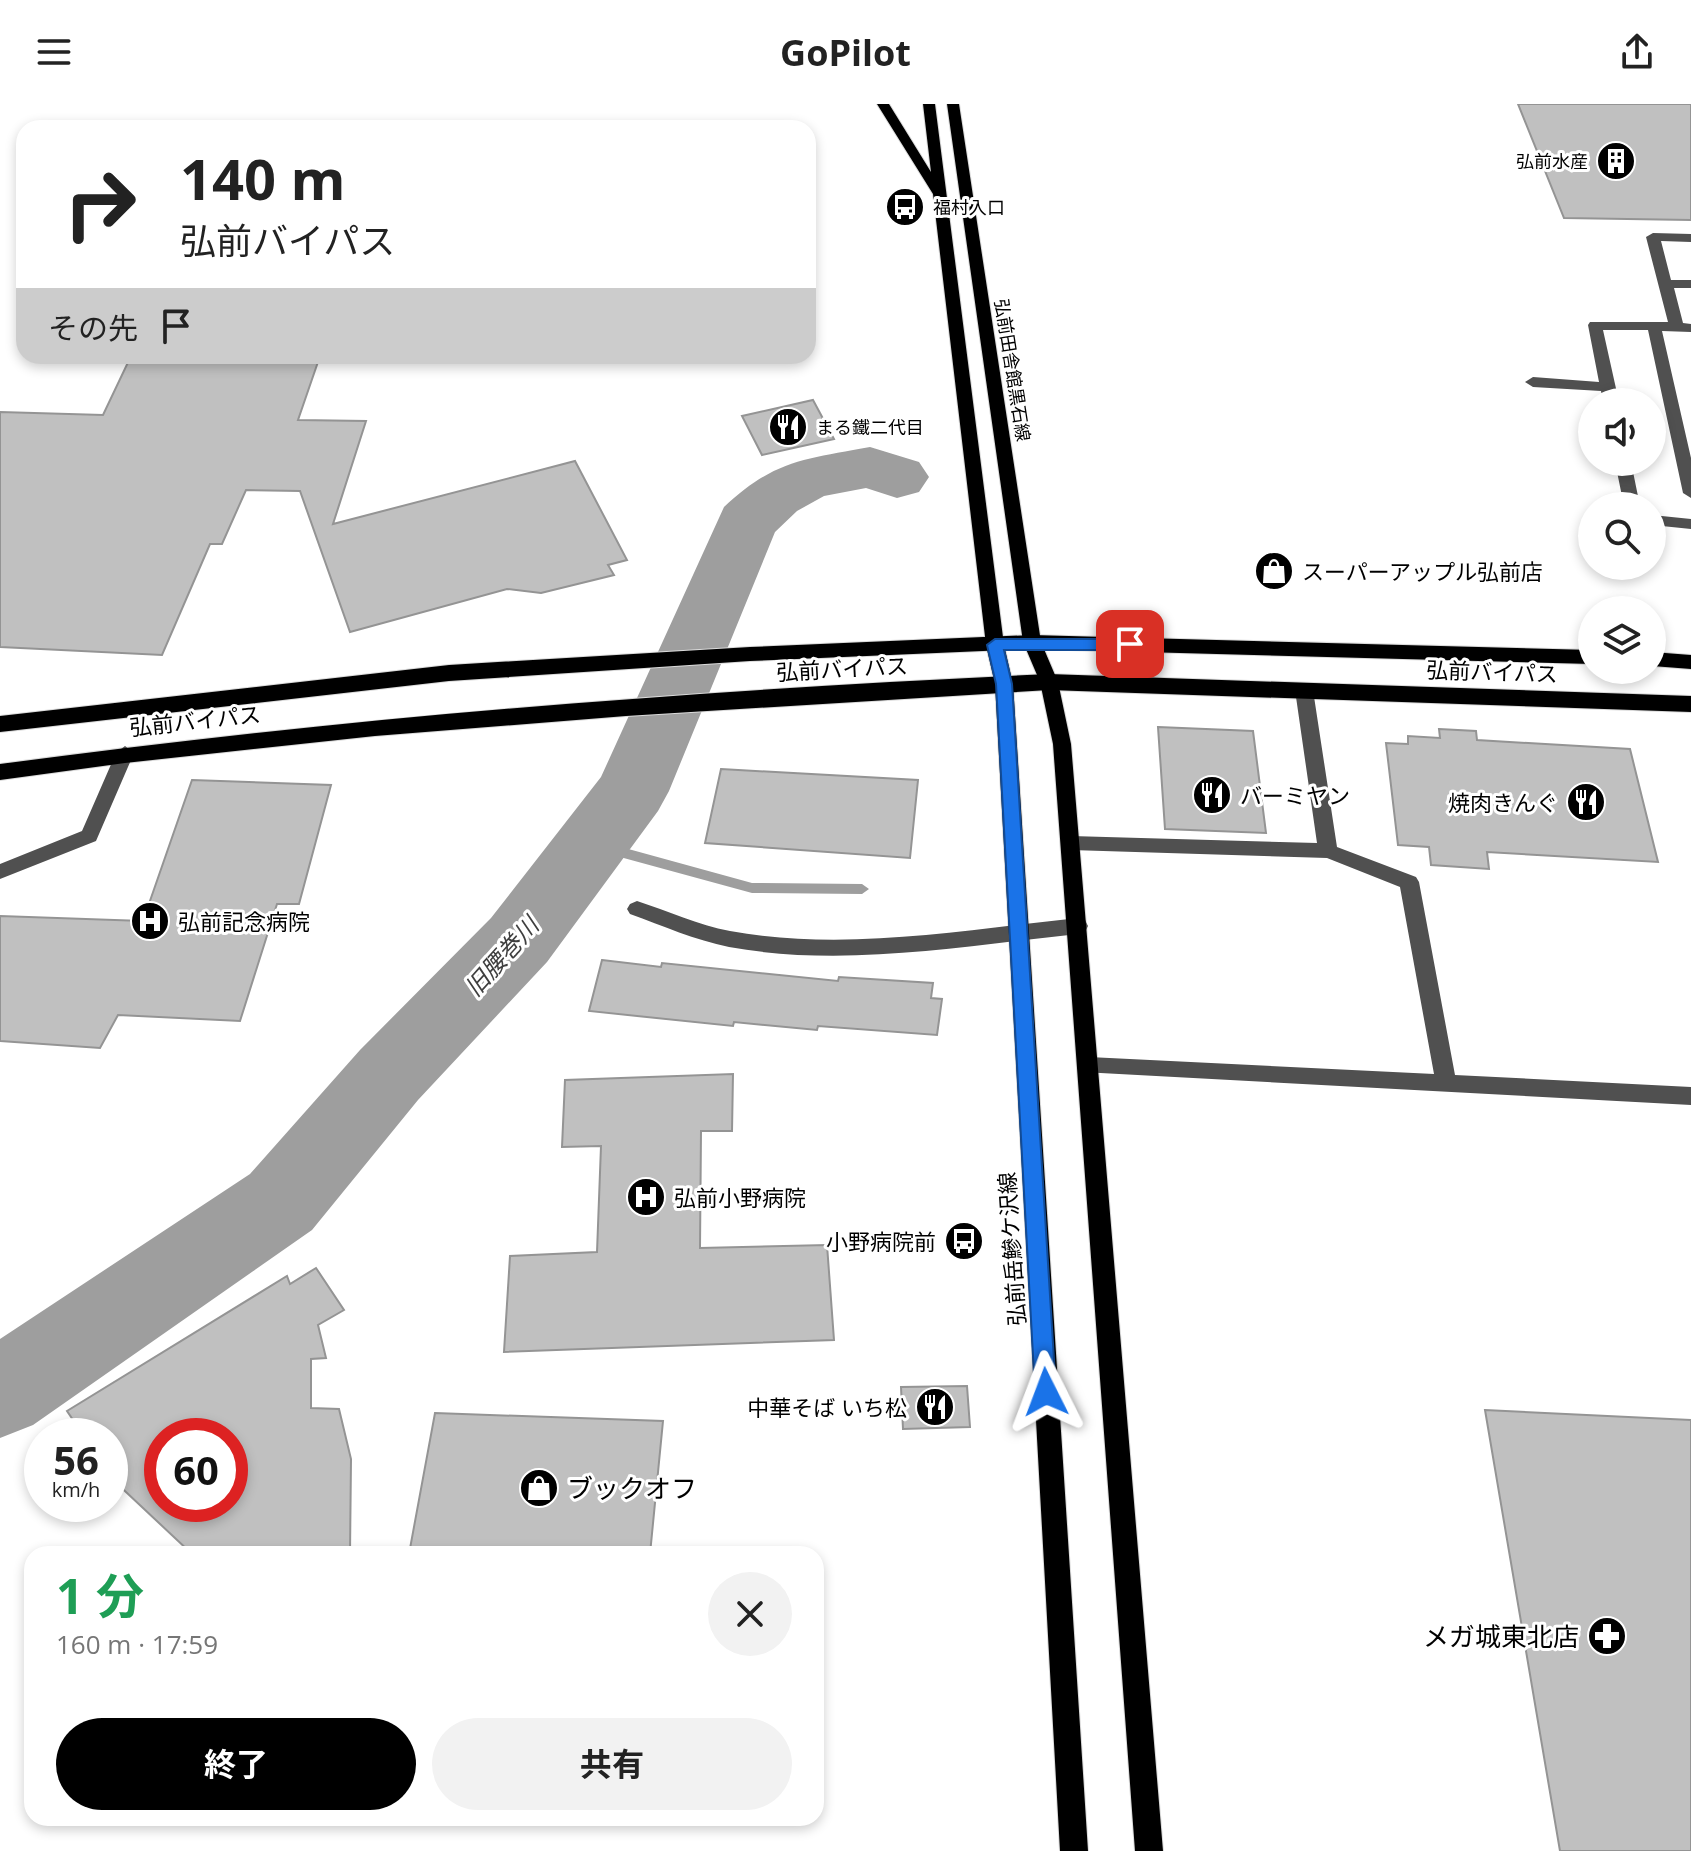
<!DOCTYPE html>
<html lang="ja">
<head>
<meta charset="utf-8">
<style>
	body { margin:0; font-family:"Open Sans","Noto Sans JP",sans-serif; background:#f2f2f2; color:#222; height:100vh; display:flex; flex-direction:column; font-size:30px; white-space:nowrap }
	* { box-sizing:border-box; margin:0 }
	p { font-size:26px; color:#767676 }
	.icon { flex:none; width:44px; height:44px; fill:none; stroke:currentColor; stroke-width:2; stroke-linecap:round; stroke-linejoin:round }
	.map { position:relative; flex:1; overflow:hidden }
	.panel { position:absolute; left:24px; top:1442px; width:800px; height:280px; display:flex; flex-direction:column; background:#fff; border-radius:24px; box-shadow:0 4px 12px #0003 }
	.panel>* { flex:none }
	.guide { position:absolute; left:16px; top:16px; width:800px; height:244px; border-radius:24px; box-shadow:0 4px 12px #0003; background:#fff; color:#222; overflow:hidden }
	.buttons { position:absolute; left:1578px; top:284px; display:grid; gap:16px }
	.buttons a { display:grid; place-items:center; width:88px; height:88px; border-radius:50%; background:#fff; box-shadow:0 4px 12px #0003; font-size:40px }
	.speed { position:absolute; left:24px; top:1314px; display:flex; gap:16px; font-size:40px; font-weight:700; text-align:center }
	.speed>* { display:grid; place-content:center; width:104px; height:104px; border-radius:50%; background:#fff; box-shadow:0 4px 12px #0003; line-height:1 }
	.speed small { font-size:20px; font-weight:400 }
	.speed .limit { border:12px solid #d22; background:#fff; color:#111 }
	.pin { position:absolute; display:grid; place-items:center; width:68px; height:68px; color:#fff; margin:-34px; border-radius:16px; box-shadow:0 4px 12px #0006 }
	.me { position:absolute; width:88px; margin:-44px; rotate:357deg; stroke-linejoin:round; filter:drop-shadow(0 0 6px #0008) }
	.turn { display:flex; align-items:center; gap:28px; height:168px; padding:0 32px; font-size:36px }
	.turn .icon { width:104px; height:104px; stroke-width:2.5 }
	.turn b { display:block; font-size:56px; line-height:68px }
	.then { display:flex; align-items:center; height:76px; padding:0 32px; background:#0003; gap:16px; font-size:30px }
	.round { display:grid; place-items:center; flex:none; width:84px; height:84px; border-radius:42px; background:#f2f2f2 }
	.head { display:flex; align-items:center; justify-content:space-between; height:136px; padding:0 32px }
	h1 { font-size:48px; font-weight:700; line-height:60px; color:#1e9e55 }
	.primary-button { display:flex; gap:16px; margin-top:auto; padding:16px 32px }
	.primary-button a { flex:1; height:92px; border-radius:48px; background:#000; color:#fff; font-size:32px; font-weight:700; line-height:92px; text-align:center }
	.primary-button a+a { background:#f2f2f2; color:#222 }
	header { display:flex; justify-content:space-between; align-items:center; height:104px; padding:0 32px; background:#fff; font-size:36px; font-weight:700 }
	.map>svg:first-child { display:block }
</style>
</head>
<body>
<header><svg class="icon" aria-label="menu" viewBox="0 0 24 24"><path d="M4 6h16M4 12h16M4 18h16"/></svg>GoPilot<svg class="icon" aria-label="share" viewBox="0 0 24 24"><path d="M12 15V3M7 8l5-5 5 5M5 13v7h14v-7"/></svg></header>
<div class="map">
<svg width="1691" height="1747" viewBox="0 0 1691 1747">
	<rect width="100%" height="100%" fill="#fff"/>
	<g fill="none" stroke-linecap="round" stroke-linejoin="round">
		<path fill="#9e9e9e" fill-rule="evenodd" d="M592,735L752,779L862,780L869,785L862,790L752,789L587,744L585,740Z"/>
		<path fill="#9e9e9e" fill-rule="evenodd" d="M870,343L919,358L929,373L919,388L897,394L866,384L824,392L797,407L775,428L669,687L658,707L547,858L418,996L312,1126L33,1321L0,1334V1235L250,1070L360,946L491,814L601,673L724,403C774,356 805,355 870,343Z"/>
	</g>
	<path fill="#c0c0c0" stroke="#949494" stroke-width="2" fill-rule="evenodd" d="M1518,0H1691V116L1564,114Z
		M131,252H320L298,316L366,317L333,420L575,357L627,456L608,461L614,471L541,489L507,485L350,528L300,387L246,386L222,440H210L162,551L0,543V308L103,311Z
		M813,296L834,335L762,351L742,312Z
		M1158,623L1253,627L1266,729L1165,725Z
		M1439,625L1476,627L1477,636L1630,645L1658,758L1487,748L1489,765L1431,761L1429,743L1398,741L1386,639L1408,640V632L1440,634Z
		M721,665L918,676L910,754L705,739Z
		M192,676L331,681L299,800H277L240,917L118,911L100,944L0,937V812L143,817Z
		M602,856L661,863L662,859L838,877L839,873L933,879L931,894L942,895L937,931L818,922L817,926L734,918L733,922L589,907Z
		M733,970L732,1027H701L700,1144L827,1141L834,1236L504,1248L510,1152L597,1148L601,1042L562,1043L565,976Z
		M316,1164L344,1206L318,1221L326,1254L311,1255V1304L339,1305L351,1355L350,1450H192L110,1373V1332H84L67,1307L287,1172L290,1180ZM162,1332H230V1400H162Z
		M967,1282L970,1323L903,1325L901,1283Z
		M1485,1306L1691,1316V1747H1560Z
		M435,1309L663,1317L650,1450H409Z"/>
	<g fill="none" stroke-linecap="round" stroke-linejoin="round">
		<defs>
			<path id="major" d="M877,0H889L931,68L923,0H935L1004,541L1013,580L1088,1747H1060L995,580L986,541L933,90Z
				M947,0H959L1041,538L1058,578L1071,640L1163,1747H1135L1053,640L1040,578L1023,538Z"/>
			<path id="highway" d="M1032,531L1592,546V560L1032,545L750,557L449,577L0,628V612L449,561L750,543Z
				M1652,548L1691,551V565L1652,562Z
				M1049,570L1691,592V608L1049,586L626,612L375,632L125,659L0,676V660C348,613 699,586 1049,570Z"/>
		</defs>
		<use href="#major" stroke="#dbdbdb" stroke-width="2"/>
		<use href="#highway" stroke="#dbdbdb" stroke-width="2"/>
		<path fill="#505050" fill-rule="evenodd" d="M1653,129L1691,130V138L1661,137L1671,176H1691V184H1674L1683,219L1691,220V228L1662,227L1691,354V394L1683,389L1648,226H1603L1619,298H1603L1601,287L1533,283L1525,278L1533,273L1599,278L1588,221L1590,218H1668L1646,133Z
			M1615,358H1631L1640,402H1624Z
			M1652,411L1691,415V425L1652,421Z
			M1304,580L1313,586L1337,743L1416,773L1419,778L1455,971L1691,983V1001L1082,968L1079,962L1082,956L1089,953L1434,970L1400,783L1327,754L1071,746L1062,739L1071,732L1317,739L1295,586Z
			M125,642L134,649L96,737L0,775V760L82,727L116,649Z
			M637,797C668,807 698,821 730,827C845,848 963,826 1078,814L1085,816L1088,822L1085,828L1078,830C963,842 844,864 729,843C695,836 663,822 630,810L627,805L630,800Z"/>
		<use href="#major" fill="#000" fill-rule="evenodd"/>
		<use href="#highway" fill="#000" fill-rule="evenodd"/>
	</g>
	<path fill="#1a73e8" stroke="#114b97" stroke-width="2" d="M995,535H1130L1138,540L1130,546H1004L1012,580L1056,1288L1053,1295L1046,1298L1038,1295L1035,1288L996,580L987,541Z"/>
	<defs>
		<symbol id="building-disc" viewBox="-11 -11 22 22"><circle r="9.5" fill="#000" stroke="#fff"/><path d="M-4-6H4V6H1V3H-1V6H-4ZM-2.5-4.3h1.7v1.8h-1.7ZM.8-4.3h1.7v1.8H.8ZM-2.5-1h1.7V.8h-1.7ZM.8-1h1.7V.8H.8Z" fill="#fff"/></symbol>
		<symbol id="bus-disc" viewBox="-11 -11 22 22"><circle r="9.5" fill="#000" stroke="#fff"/><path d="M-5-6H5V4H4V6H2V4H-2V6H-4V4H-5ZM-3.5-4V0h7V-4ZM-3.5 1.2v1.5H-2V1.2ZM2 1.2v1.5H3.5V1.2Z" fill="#fff"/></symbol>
		<symbol id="restaurant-disc" viewBox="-11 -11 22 22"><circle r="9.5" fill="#000" stroke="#fff"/><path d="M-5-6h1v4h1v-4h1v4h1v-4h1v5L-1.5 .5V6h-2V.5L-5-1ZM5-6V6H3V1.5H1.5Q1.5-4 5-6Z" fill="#fff"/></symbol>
		<symbol id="shop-disc" viewBox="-11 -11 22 22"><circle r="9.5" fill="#000" stroke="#fff"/><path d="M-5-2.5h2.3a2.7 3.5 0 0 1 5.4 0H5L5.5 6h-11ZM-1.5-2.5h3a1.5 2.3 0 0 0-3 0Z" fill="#fff"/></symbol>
		<symbol id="hospital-disc" viewBox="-11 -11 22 22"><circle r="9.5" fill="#000" stroke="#fff"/><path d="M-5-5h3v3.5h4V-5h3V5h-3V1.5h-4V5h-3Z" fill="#fff"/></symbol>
		<symbol id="pharmacy-disc" viewBox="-11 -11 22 22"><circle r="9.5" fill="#000" stroke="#fff"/><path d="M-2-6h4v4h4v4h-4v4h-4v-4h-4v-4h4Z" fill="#fff"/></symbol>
	</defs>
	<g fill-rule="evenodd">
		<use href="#building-disc" x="1594" y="35" width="44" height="44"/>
		<use href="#bus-disc" x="883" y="81" width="44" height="44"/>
		<use href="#restaurant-disc" x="766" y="301" width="44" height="44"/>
		<use href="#shop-disc" x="1252" y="445" width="44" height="44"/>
		<use href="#restaurant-disc" x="1190" y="669" width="44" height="44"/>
		<use href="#restaurant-disc" x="1564" y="676" width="44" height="44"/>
		<use href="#hospital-disc" x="128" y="795" width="44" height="44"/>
		<use href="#hospital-disc" x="624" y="1071" width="44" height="44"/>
		<use href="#bus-disc" x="942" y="1115" width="44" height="44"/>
		<use href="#restaurant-disc" x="913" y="1281" width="44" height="44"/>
		<use href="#shop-disc" x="517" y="1362" width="44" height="44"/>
		<use href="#pharmacy-disc" x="1585" y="1510" width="44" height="44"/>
	</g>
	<g text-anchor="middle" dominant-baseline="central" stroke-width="6" stroke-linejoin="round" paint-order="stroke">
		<g font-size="18" fill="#000" stroke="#fff" text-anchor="start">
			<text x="1588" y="57" text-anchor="end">弘前水産</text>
			<text x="933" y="103">福村入口</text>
			<text x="816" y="323">まる鐵二代目</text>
		</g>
		<g font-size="18" fill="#000" stroke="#fff">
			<text transform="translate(1013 266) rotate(81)">弘前田舎館黒石線</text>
		</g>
		<g font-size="22" fill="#000" stroke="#fff" text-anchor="start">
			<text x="1302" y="467">スーパーアップル弘前店</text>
			<text x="1240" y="691">バーミヤン</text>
			<text x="1558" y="698" text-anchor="end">焼肉きんぐ</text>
			<text x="178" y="817">弘前記念病院</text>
			<text x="674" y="1093">弘前小野病院</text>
			<text x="936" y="1137" text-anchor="end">小野病院前</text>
			<text x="907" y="1303" text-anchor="end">中華そば いち松</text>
		</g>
		<g font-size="22" fill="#000" stroke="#fff">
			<text transform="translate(842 564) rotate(-3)">弘前バイパス</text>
			<text transform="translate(1492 567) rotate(2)">弘前バイパス</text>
			<text transform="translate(195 616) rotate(-6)">弘前バイパス</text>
			<text transform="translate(1011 1145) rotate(-94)">弘前岳鰺ケ沢線</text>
		</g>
		<g font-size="24" font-style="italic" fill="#3f3f3f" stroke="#fff">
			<text transform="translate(501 852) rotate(-48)">旧腰巻川</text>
		</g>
		<g font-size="26" fill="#000" stroke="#fff" text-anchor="start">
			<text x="567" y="1384">ブックオフ</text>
			<text x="1579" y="1532" text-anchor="end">メガ城東北店</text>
		</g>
	</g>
</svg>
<div class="buttons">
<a><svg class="icon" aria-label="sound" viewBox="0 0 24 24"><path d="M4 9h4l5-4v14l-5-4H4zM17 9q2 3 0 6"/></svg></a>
<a><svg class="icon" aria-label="search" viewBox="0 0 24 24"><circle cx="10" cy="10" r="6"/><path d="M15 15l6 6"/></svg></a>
<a><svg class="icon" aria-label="layers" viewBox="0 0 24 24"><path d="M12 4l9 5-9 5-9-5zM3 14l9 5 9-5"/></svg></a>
</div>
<div class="speed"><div>56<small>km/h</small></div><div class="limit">60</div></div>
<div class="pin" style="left:1130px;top:540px;background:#d93025"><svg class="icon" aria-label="arrive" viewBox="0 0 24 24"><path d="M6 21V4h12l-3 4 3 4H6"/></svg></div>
<svg class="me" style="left:1046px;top:1288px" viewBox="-20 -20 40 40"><path d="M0-17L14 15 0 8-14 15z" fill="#1a73e8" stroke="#fff" stroke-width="4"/></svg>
<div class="guide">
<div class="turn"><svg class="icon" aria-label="right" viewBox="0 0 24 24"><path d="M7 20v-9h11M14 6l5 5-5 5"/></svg><div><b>140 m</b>弘前バイパス</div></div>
<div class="then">その先<svg class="icon" aria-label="arrive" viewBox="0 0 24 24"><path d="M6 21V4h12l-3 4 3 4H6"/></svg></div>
</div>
<section class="panel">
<div class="head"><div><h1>1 分</h1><p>160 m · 17:59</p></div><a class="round"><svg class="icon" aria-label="close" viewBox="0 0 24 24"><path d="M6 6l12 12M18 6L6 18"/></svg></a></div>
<div class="primary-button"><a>終了</a><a>共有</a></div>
</section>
</div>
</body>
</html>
